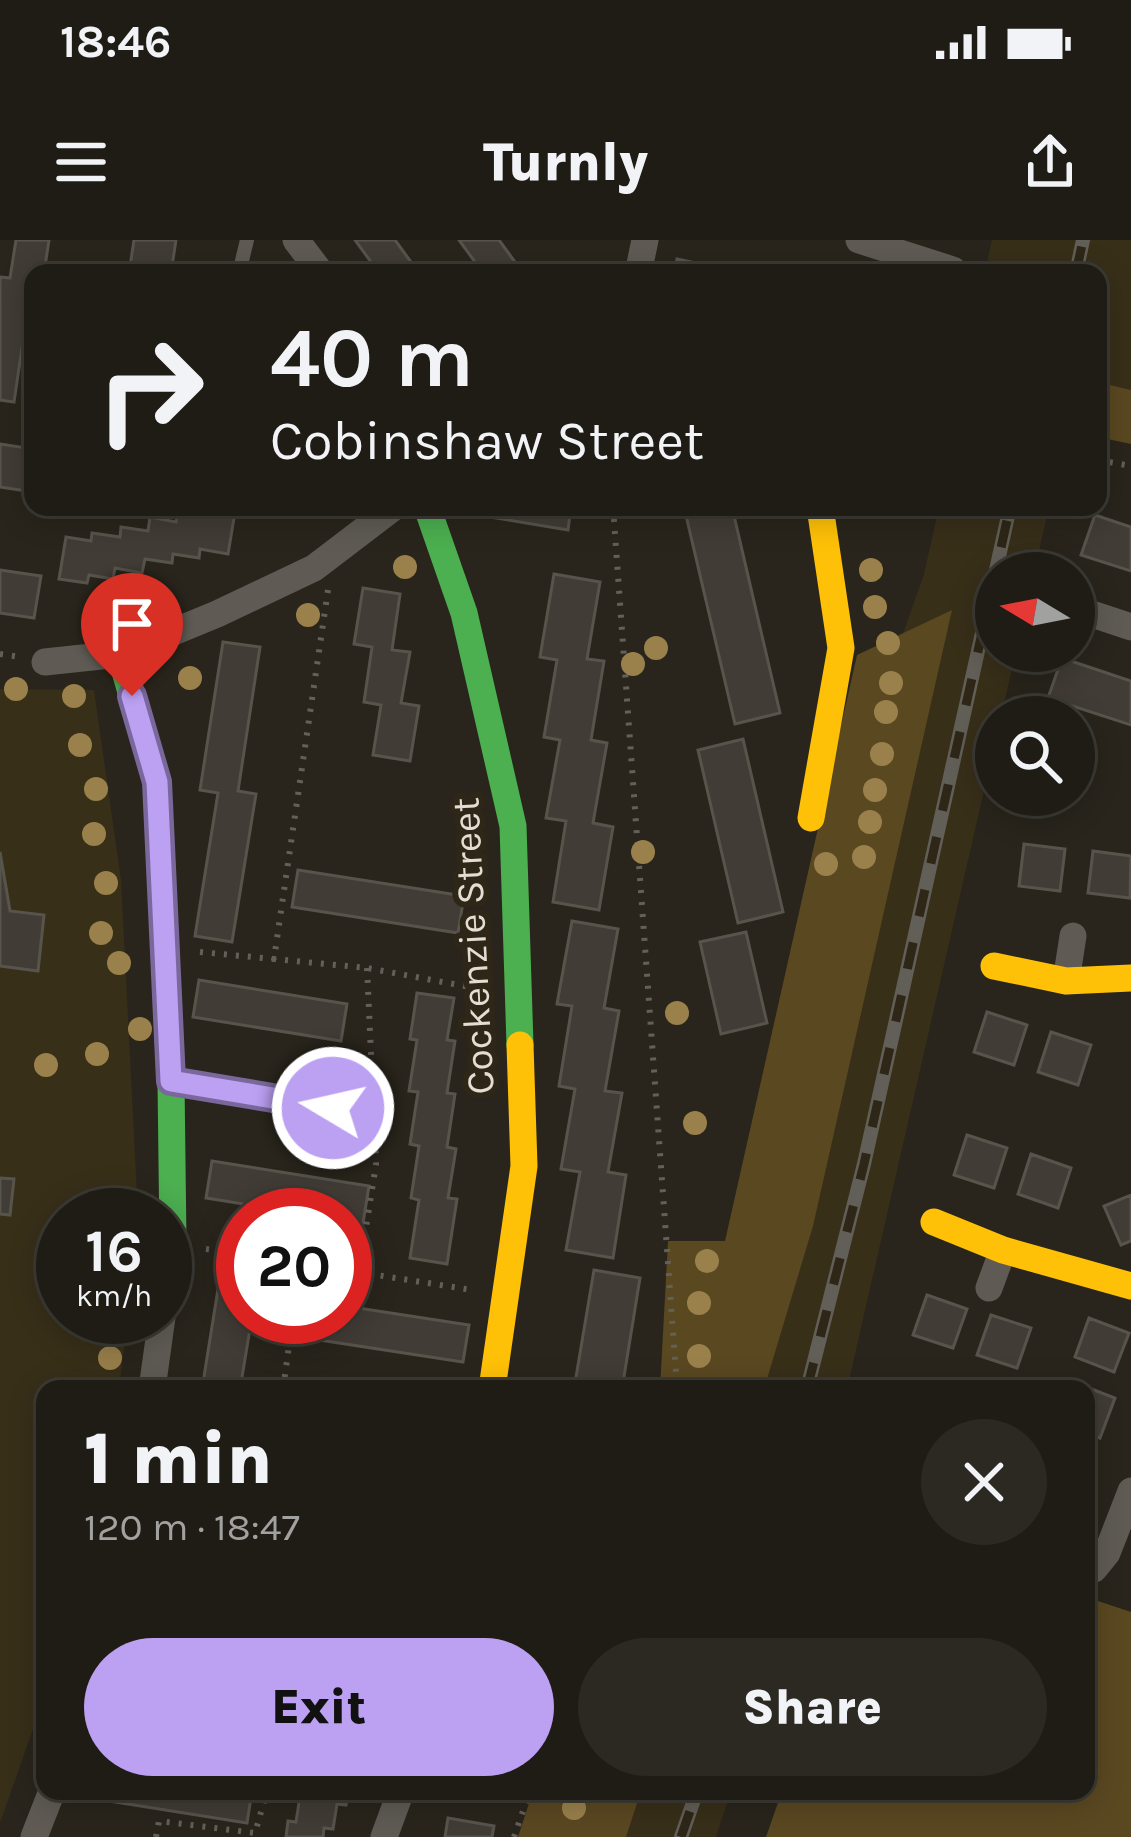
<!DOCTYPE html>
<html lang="en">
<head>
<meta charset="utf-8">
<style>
	body { margin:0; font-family:Karla,sans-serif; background:#2c2922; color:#f1f3f6; height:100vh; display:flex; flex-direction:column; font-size:45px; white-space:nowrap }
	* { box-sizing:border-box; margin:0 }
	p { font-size:39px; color:#a1a1a0 }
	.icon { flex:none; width:66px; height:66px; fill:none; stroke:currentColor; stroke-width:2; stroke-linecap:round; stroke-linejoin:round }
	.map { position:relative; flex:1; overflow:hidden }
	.details { position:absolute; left:36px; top:1140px; width:1059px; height:420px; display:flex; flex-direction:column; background:#1f1c15; border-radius:24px; box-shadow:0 6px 30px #0003,0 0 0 3px #3c3a34 }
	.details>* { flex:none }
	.banner { position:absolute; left:24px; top:24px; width:1083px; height:252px; border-radius:24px; box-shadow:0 6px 30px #0003,0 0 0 3px #3c3a34; background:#1f1c15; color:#f1f3f6; overflow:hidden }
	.needle { width:78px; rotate:280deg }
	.fabs { position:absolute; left:975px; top:312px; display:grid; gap:24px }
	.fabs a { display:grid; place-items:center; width:120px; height:120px; border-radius:50%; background:#1f1c15; box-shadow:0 6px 30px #0003,0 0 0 3px #3c3a34; font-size:60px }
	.speed { position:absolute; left:36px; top:948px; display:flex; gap:24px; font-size:60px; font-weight:700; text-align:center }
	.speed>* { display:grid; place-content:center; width:156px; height:156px; border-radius:50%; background:#1f1c15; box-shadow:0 6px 30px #0003,0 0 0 3px #3c3a34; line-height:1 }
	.speed small { font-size:30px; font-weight:400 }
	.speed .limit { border:18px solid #d22; background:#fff; color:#111 }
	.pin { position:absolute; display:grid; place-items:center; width:102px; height:102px; color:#fff; margin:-123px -51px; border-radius:50% 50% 50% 0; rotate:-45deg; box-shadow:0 0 12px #0007 }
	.pin .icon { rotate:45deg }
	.me { position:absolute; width:132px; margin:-66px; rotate:279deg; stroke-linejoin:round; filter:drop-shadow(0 0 9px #0008) }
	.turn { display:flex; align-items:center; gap:42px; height:252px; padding:0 48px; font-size:54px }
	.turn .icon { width:156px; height:156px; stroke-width:2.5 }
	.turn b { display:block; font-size:84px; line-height:102px }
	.round { display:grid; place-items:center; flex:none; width:126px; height:126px; border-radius:63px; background:#2c2922 }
	.head { display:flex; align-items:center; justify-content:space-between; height:204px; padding:0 48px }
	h1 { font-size:72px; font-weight:800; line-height:90px }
	.primary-button { display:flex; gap:24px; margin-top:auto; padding:24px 48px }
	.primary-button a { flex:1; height:138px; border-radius:72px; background:#bca0f2; color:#111; font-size:48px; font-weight:800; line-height:138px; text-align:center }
	.primary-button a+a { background:#2c2922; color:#f1f3f6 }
	.status { display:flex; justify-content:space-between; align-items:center; height:84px; padding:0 60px; background:#1f1c15; direction:ltr }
	.status svg { height:33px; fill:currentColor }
	header { display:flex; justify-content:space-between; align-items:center; height:156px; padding:0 48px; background:#1f1c15; font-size:54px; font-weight:800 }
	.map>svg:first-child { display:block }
</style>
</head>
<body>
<div class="status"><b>18:46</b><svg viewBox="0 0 49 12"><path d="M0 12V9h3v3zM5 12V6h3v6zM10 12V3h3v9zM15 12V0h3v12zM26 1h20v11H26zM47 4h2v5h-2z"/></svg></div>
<header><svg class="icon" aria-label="menu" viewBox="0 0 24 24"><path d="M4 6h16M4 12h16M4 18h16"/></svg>Turnly<svg class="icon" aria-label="share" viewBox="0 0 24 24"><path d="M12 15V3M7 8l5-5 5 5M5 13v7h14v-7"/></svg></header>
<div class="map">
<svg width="1131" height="1597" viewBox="0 0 1131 1597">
	<rect width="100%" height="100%" fill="#29251c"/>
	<path fill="#382f19" d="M992,0H1131V150L1098,142V33H985Z
		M939,267H1049L1034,333H996V411H1016L1001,477H996V498L847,1149H737L881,456L924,334Z
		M0,449L94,450L121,640L138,975H63V1077H128L119,1149H45V1455L0,1583Z
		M562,1551H731L716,1597H547Z"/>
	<path fill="#5a4821" d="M1098,142L1131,150V204L1098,197Z
		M952,370L813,986L764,1149H660L668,1001H725L857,415Z
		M1086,1357L1131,1372V1597H766L782,1551H1086Z
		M533,1551H641L626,1597H518Z"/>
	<path fill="#413c35" stroke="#57544c" stroke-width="3" d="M16,0H49L44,33H33L14,162L0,160V40L1,37L10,38Z
		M134,0H176L171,33H129Z
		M355,0H395L419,33H379Z
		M459,0H499L523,33H483Z
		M677,19L743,33H674Z
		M0,204L33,209V252L0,247Z
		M486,267H571L568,290L484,276Z
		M684,267H732L780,473L735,484Z
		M207,268L235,272L228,314L200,309L199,318L173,314L172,323L145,319L142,333L115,328L113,339L89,335L87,343L59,339L66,297L91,301L92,293L120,297L121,287L148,291L150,277L176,282L178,272L206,276Z
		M1095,275L1131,287V331L1081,315Z
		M0,330L41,336L34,378L0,373Z
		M554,334L600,342L587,419L604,421L591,500L607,503L593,583L613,587L599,670L553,662L566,581L546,578L560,500L544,497L557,420L540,417Z
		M363,348L400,354L392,410L410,412L401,463L419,466L410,521L373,515L381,465L364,462L372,407L354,404Z
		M223,402L260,407L238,551L256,554L232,702L195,696L218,553L200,550Z
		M1062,418L1131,441V485L1048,458Z
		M743,499L783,672L738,683L698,510Z
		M1024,604L1065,609L1060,651L1019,646Z
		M1093,611L1131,616L1130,658L1088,653Z
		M0,612L10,671L44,675L38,731L0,726Z
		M298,630L464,656L458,693L292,667Z
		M572,681L618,689L604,768L619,771L605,851L622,853L608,932L626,935L613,1018L566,1010L580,932L561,929L575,849L559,846L572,766L557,764Z
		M746,692L767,783L721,794L700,702Z
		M199,740L347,764L341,801L193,777Z
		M417,753L454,758L447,800L455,801L447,853L455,854L447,907L456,909L448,958L457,959L447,1024L410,1018L419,960L411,958L419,906L410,904L418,852L409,851L417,800L410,799Z
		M987,772L1027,785L1014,825L974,812Z
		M1051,792L1091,805L1078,845L1038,832Z
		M967,895L1007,908L994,948L954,935Z
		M1031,914L1071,928L1058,968L1018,954Z
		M212,921L369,946L363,983L345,980V975H313L206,958Z
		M0,938L14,939L10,975L0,974Z
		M1131,955V1001L1121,1005L1104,966Z
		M223,1018L243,1021V1077H252L240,1149H202Z
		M594,1030L640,1038L622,1149H574Z
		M927,1055L967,1069L953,1108L913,1095Z
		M345,1066L469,1085L463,1122L306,1098L309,1077H345Z
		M991,1075L1031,1088L1017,1128L977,1115Z
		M1089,1078L1129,1093L1114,1132L1075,1117Z
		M1076,1143L1115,1158L1100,1198L1086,1193V1149H1074Z
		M91,1551H252L247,1583L90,1558Z
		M310,1551H348L346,1565L337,1564L333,1589L324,1588L323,1597H286L288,1581L296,1582L300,1556L309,1557Z
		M448,1578L494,1586L492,1597H445Z"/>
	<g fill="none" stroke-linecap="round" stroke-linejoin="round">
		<path stroke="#636059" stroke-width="6" stroke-dasharray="3 9" stroke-linecap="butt" d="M1098,220L1131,226
			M613,267L676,1133L670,1149
			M328,350L274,719L367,728L486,750
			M0,414L20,417
			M200,712L274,719
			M367,728L373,856
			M206,1009L243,1014
			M345,1030L472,1050
			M359,1032L376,924L375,893
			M283,1149L293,1077
			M156,1597L159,1581L255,1593L267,1551
			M514,1597L530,1551"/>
		<path stroke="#5f5b54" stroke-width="14" d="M239,33L247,0
			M176,842L374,874"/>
		<path stroke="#5f5b54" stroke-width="27" d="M296,0L321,33
			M859,0L953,30
			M639,29L645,0
			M1092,374L1131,387
			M45,422L120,414L217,374L314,328L394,267
			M1066,741L1073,696
			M989,1048L1003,1010
			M152,1149L162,1077
			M1086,1329H1094L1107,1313L1131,1251
			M34,1597L52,1551
			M384,1597L401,1551"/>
		<path stroke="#4caf50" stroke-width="27" d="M427,267L464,373L513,586L520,805
			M120,414L157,542L171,841L173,1003L165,1057"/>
		<path stroke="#ffc107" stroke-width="27" d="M811,578L841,408L820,267
			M994,726L1066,741L1131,738
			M934,982L1003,1010L1131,1046
			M492,1149L524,926L520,805"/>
		<defs>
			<path id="rail" d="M1076,33L1083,0
				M807,1149L864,924L1010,267
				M681,1597L697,1551"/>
		</defs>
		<use href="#rail" stroke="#625f58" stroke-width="14"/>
		<use href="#rail" stroke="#2e2717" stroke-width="9" stroke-dasharray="27" stroke-linecap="butt"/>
	</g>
	<g fill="#9a814c">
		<circle cx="405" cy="327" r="12"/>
		<circle cx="871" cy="330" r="12"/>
		<circle cx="875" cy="367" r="12"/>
		<circle cx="308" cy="375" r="12"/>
		<circle cx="888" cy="403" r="12"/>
		<circle cx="656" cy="408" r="12"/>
		<circle cx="633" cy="424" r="12"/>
		<circle cx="190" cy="438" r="12"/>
		<circle cx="891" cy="443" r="12"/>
		<circle cx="16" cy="449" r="12"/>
		<circle cx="74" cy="456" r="12"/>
		<circle cx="886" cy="472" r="12"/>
		<circle cx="80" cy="505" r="12"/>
		<circle cx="882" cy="514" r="12"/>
		<circle cx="96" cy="549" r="12"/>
		<circle cx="875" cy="550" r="12"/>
		<circle cx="870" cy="582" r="12"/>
		<circle cx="94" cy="594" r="12"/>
		<circle cx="643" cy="612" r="12"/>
		<circle cx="864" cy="617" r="12"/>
		<circle cx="826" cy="624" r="12"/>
		<circle cx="106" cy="643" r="12"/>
		<circle cx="101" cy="693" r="12"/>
		<circle cx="119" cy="723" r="12"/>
		<circle cx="677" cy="773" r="12"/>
		<circle cx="140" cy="789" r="12"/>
		<circle cx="97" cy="814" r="12"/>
		<circle cx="46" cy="825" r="12"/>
		<circle cx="695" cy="883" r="12"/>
		<circle cx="707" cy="1021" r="12"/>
		<circle cx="699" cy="1063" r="12"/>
		<circle cx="699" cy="1116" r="12"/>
		<circle cx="110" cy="1118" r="12"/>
		<circle cx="574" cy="1568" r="12"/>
	</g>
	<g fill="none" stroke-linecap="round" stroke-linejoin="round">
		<defs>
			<path id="route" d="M132,456L157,542L171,841L333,868"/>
		</defs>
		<use href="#route" stroke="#7a689d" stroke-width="30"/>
		<use href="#route" stroke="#bca0f2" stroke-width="21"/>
	</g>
	<g text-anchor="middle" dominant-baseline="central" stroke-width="12" stroke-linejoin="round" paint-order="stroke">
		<g font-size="39" fill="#e3ded4" stroke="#2e2717">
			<text transform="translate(473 706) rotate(-93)">Cockenzie Street</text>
		</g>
	</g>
</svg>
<div class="fabs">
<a><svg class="needle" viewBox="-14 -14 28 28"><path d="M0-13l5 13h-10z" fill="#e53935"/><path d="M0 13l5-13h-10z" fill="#a1a1a0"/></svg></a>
<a><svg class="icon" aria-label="search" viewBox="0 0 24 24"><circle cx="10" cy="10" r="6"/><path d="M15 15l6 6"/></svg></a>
</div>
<div class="speed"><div>16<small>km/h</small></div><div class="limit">20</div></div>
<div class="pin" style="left:132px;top:456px;background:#d93025"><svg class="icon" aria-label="arrive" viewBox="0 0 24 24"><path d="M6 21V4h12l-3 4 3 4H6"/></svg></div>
<svg class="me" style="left:333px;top:868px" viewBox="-20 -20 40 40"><circle r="17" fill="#bca0f2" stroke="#fff" stroke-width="3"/><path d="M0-11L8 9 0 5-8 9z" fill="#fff"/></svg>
<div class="banner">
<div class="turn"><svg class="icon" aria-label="right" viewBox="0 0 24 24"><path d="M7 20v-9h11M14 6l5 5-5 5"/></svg><div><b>40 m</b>Cobinshaw Street</div></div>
</div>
<section class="details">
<div class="head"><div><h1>1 min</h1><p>120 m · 18:47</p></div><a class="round"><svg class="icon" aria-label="close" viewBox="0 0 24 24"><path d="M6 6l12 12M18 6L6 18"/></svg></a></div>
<div class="primary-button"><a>Exit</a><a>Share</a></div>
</section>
</div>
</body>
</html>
